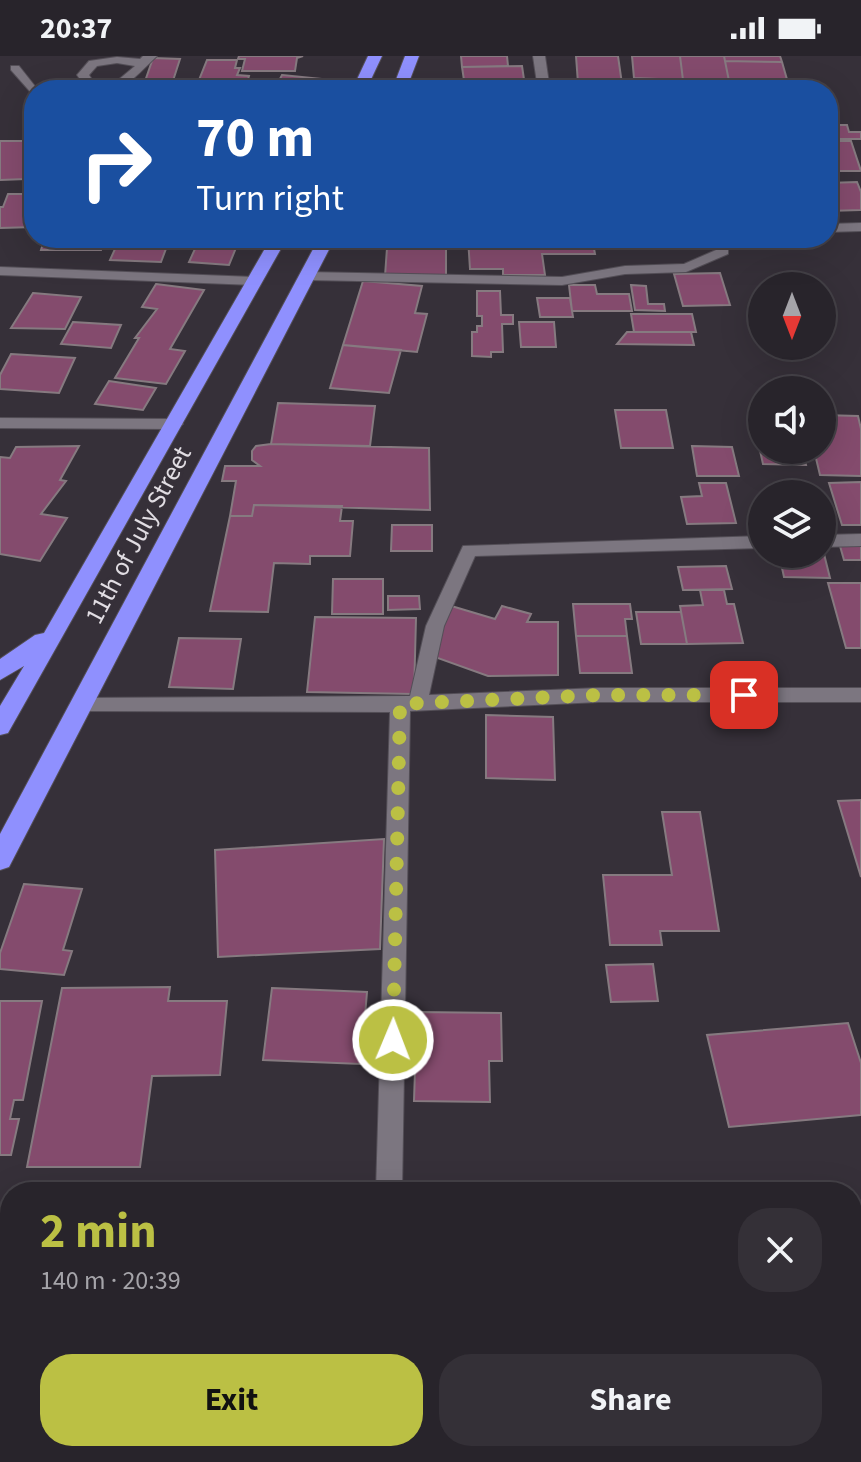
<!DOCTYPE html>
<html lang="en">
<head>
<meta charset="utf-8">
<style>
	body { margin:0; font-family:"Source Sans 3",sans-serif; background:#343037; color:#f1f3f6; height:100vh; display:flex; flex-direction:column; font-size:30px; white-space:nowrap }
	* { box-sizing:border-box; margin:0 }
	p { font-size:26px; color:#a5a4a9 }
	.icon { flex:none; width:44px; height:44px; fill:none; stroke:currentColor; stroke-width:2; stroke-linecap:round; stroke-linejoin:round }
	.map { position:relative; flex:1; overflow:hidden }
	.sheet { position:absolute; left:0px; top:1126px; width:862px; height:280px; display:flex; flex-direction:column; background:#28242b; border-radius:32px 32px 0 0; box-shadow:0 8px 32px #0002,0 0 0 2px #444147 }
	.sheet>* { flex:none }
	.guide { position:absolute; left:24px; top:24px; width:814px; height:168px; border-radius:32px; box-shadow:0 8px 32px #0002,0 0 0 2px #444147; background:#1a4fa0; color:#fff; overflow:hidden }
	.needle { width:52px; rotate:180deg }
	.fabs { position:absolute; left:748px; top:216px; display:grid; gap:16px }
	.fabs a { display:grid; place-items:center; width:88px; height:88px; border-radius:50%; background:#28242b; box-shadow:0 8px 32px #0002,0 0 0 2px #444147; font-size:40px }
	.pin { position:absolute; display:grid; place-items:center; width:68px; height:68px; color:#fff; margin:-34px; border-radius:16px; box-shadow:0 4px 12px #0006 }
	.me { position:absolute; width:88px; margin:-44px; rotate:1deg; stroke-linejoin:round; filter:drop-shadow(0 0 6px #0008) }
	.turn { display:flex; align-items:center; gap:28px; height:168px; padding:0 40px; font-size:36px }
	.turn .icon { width:104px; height:104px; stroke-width:2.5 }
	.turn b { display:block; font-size:56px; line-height:68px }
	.round { display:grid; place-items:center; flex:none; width:84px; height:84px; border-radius:32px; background:#343037 }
	.summary { display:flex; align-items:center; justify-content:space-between; height:136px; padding:0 40px }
	h1 { font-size:48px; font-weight:700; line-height:60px; color:#bbc044 }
	.action { display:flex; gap:16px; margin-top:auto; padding:16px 40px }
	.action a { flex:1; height:92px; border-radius:32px; background:#bbc044; color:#111; font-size:32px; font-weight:700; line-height:92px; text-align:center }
	.action a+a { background:#343037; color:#f1f3f6 }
	.status { display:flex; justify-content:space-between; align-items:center; height:56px; padding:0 40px; background:#28242b; direction:ltr }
	.status svg { height:22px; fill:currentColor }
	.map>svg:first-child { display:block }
</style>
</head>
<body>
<div class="status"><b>20:37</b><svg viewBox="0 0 49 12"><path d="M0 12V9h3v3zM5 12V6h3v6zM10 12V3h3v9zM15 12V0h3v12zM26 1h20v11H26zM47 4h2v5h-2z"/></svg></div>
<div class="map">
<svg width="861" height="1406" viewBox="0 0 861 1406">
	<rect width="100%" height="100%" fill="#363039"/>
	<path fill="#844b6d" stroke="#867a80" stroke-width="2" d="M239,0H303L297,2L295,15H242L245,3H238Z
		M461,0H507L508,10L462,11Z
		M576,0H618L622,28L578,27Z
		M632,0H680L683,24L634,22Z
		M680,0H724L729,25L683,24Z
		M724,0H780L782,6L725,5Z
		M153,2L180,3L170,34H142Z
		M207,4H237L235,12H240L237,19L249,20L245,34H195Z
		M725,5L782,6L788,27L729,25Z
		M522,10L525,30L465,31L462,11Z
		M282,19L323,23L318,34H274Z
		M558,27L608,28L609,34H558Z
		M517,30L518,34H465V31Z
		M828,69H847L849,76H861V83H828Z
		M0,85H34V104L26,123L0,124Z
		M828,85H851L861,115H828Z
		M857,126L861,136V154L828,155V127Z
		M8,138H34V171L0,172V151H3Z
		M45,182H104L101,194H41Z
		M120,182H170L161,206L110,204Z
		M200,182H240L229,209L189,206Z
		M387,182H446V192H387Z
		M468,182H592L595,198H542L545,219H503V213H470Z
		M387,192H446V220H385Z
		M720,217L730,249L683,250L674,218Z
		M363,225L422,230L415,257L427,258L417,296L343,289Z
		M156,228L204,234L170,293L185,295L166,328L115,322L139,282H135L157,253L142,251Z
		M569,229H595L597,238H629L632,255H572Z
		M631,229L646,230L648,248H664L665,255L635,254Z
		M477,235H500L501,259H513V268H502L503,296H491V301L472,300V276H477V270H482V260H477Z
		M33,237L81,241L65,273L11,272Z
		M537,242H570L573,261H540Z
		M631,258H692L696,276H634Z
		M73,266L121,269L111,292L61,288Z
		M519,266H554L556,291H521Z
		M627,276H691L694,289L617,288Z
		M343,289L401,294L389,337L330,332Z
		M11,298L75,302L59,337L0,333V319Z
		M109,325L156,332L143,354L95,348Z
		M278,347L375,350L370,390L271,388Z
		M615,354H666L673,392H621Z
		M822,359L858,360L861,373V420L820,419L814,394H822Z
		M753,363H762V394H802L806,409L763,408Z
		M271,388L429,392L430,454L254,449L252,460H230L236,425H222L225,410H260L252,404V395L256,390Z
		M79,390L60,424L66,425L41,458L67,462L40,505L0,498V401L10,402L16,391Z
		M692,390L732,391L739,420H697Z
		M861,426V469H842L829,427Z
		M699,427H726L736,467L687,468L681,441L702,440Z
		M254,449L342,450L340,465H353L350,500H310V508L274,507L268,556L210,555L230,460H252Z
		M392,469H432V495H391Z
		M822,490L830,522L784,521L779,498H822Z
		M840,490H861V504H844Z
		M726,510L732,533L683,534L678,511Z
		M333,523H383V558H332Z
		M828,527H861V592H846Z
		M700,534H724L727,548H734L743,587L687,588L680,550L703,549Z
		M388,540H419L420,553L388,554Z
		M573,548H630L632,563H625L627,580H576Z
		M448,549L495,563L502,550L531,558L527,566H558V619L488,620L432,600Z
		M636,556H681L687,588H641Z
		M315,561L416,562L414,638L307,636Z
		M576,580H627L632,617H580Z
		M179,582L241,583L233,633L169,631Z
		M486,659L553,661L555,724L486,722Z
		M861,744V821L838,745Z
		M662,756H700L719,875H660L662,889H610L603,819H672Z
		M384,783L380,893L218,901L215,794Z
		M24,828L82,833L63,894L72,895L64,919L0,913V897Z
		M653,908L658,945L611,946L606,909Z
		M170,931L168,945H227L220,1019L152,1020L140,1111H27L62,932Z
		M272,932L367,936L361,1008L263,1004Z
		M0,945H42L23,1044H14L10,1063H19L11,1099H0Z
		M417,956L501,957L502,1005H489L490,1046L414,1045Z
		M848,967L861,1007V1059L729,1071L707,979Z
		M124,1396H197L196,1406H123Z
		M416,1396H538V1397L417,1405Z
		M617,1396H722L723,1406H618Z"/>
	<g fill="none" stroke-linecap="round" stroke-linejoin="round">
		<defs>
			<path id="minor" d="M143,0H157C130,25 126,38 85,30L77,19L89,5L117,1L140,3ZM117,7L135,10L117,25H93L89,19L97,10Z
				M533,0H545L550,34H538Z
				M11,10H19L38,34H34V40L11,14Z
				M861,167V175L828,176V168Z
				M723,191L728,192V198L686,216L625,218L562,229L307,224L300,220L307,216L562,221L625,210L684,208Z
				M0,211L254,221L261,225L254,229L0,219Z
				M0,362L175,363L183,368L175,373L0,372Z
				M861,478V490L822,491V479Z
				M762,480V492L475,500L444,570L429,639L599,632H861V646H599L410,655L402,1136H376L390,656L81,655L74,652L71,647L74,642L410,640L426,570L463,490Z
				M370,1396H398L397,1406H369Z
				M749,1396H777L779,1406H751Z"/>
			<path id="highway" d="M368,0H382L366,34H352Z
				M405,0H419L406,34H392Z
				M271,182H287L8,677L0,679V650L24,610L0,624V603L35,579L44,577Z
				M319,182H335L9,811L0,814V778Z"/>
		</defs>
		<use href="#minor" stroke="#544f57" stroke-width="2"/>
		<use href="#highway" stroke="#544f57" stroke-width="2"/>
		<use href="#minor" fill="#7c7680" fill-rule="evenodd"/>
		<use href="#highway" fill="#8f90fe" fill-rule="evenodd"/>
	</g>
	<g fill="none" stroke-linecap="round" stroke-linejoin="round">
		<path stroke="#bbc044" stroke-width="14" stroke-dasharray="0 25.2" d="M393,984L400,648L599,639H744"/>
	</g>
	<g text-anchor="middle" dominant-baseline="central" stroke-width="6" stroke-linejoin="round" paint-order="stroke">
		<g font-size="26" fill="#e1dde3" stroke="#363039">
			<text transform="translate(138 479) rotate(-62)">11th of July Street</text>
		</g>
	</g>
</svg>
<div class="fabs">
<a><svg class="needle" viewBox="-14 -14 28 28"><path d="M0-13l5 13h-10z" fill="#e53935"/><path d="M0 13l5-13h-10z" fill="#a5a4a9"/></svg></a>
<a><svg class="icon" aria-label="sound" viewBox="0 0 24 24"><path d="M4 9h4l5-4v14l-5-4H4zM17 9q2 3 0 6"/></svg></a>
<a><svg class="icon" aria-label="layers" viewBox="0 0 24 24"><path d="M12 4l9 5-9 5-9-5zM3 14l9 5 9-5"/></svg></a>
</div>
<div class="pin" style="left:744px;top:639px;background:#d93025"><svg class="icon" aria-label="arrive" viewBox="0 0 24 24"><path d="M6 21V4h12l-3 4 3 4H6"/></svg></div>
<svg class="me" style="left:393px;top:984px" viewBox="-20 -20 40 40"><circle r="17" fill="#bbc044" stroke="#fff" stroke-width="3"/><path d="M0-11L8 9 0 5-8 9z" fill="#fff"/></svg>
<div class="guide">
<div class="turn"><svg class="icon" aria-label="right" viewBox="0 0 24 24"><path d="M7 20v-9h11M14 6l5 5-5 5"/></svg><div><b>70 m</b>Turn right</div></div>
</div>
<section class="sheet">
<div class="summary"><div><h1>2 min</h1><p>140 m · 20:39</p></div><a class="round"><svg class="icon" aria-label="close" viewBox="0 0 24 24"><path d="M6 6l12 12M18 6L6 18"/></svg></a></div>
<div class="action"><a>Exit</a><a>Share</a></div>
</section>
</div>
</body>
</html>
